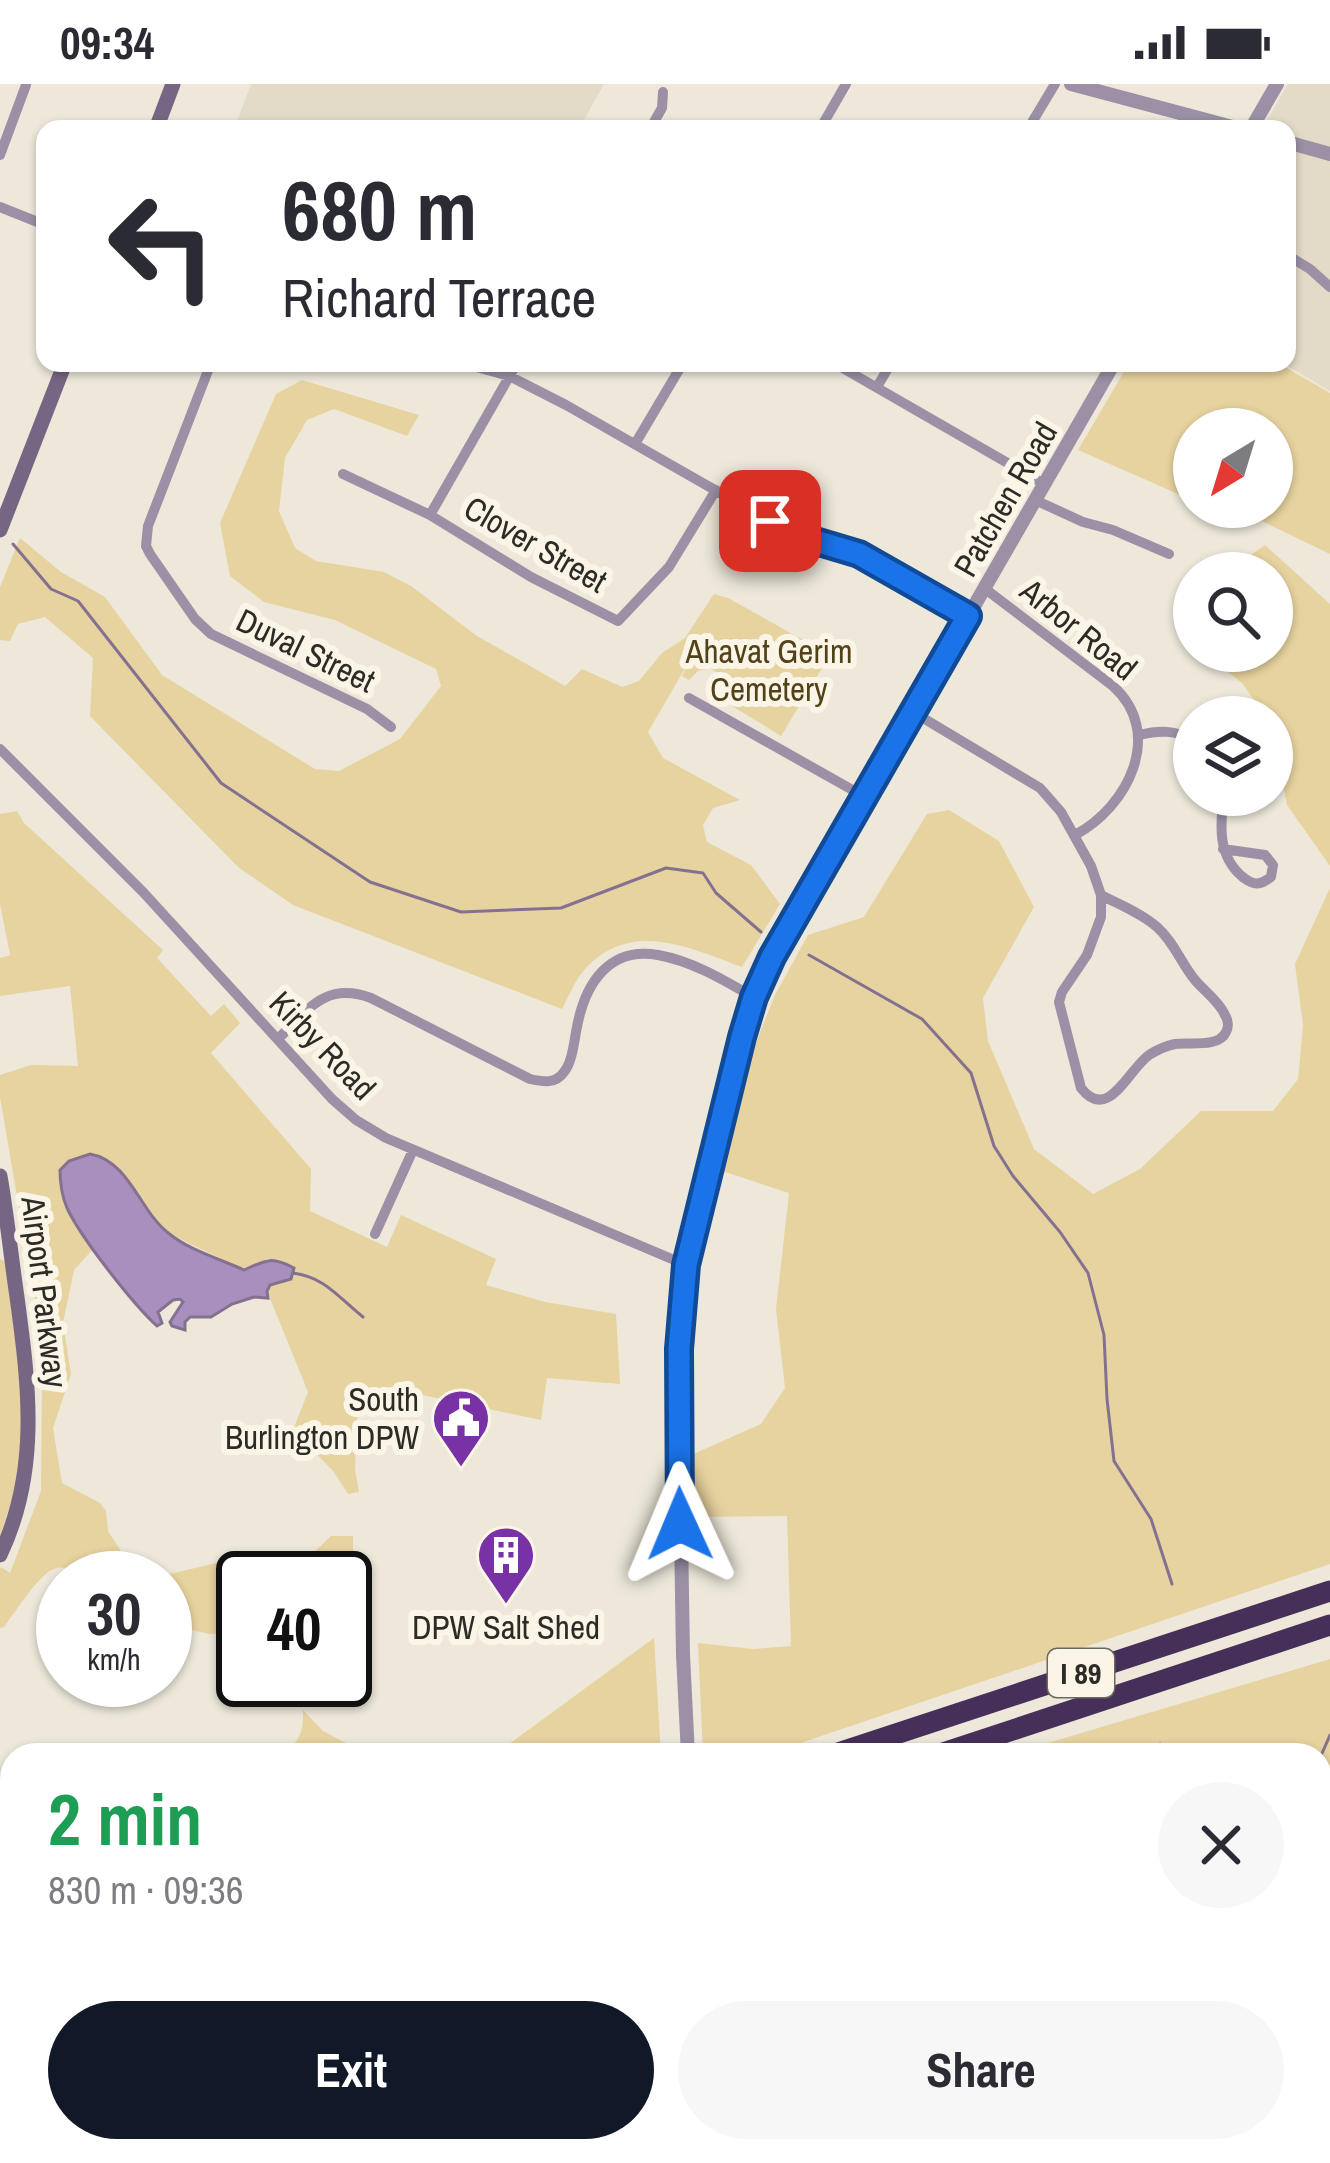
<!DOCTYPE html>
<html lang="en">
<head>
<meta charset="utf-8">
<style>
	body { margin:0; font-family:"Archivo Narrow",sans-serif; background:#f7f7f7; color:#2b2b33; height:100vh; display:flex; flex-direction:column; font-size:45px; white-space:nowrap }
	* { box-sizing:border-box; margin:0 }
	p { font-size:39px; color:#7c7c81 }
	.icon { flex:none; width:66px; height:66px; fill:none; stroke:currentColor; stroke-width:2; stroke-linecap:round; stroke-linejoin:round }
	.map { position:relative; flex:1; overflow:hidden }
	.drawer { position:absolute; left:0px; top:1659px; width:1332px; height:420px; display:flex; flex-direction:column; background:#fff; border-radius:36px 36px 0 0; box-shadow:0 3px 9px #0004 }
	.drawer>* { flex:none }
	.banner { position:absolute; left:36px; top:36px; width:1260px; height:252px; border-radius:24px; box-shadow:0 3px 9px #0004; background:#fff; color:#2b2b33; overflow:hidden }
	.needle { width:78px; rotate:218deg }
	.tools { position:absolute; left:1173px; top:324px; display:grid; gap:24px }
	.tools a { display:grid; place-items:center; width:120px; height:120px; border-radius:50%; background:#fff; box-shadow:0 3px 9px #0004; font-size:60px }
	.speed { position:absolute; left:36px; top:1467px; display:flex; gap:24px; font-size:60px; font-weight:700; text-align:center }
	.speed>* { display:grid; place-content:center; width:156px; height:156px; border-radius:50%; background:#fff; box-shadow:0 3px 9px #0004; line-height:1 }
	.speed small { font-size:30px; font-weight:400 }
	.speed .limit { border:6px solid #111; border-radius:18px; background:#fff; color:#111 }
	.pin { position:absolute; display:grid; place-items:center; width:102px; height:102px; color:#fff; margin:-51px; border-radius:24px; box-shadow:0 6px 18px #0006 }
	.me { position:absolute; width:132px; margin:-66px; rotate:359deg; stroke-linejoin:round; filter:drop-shadow(0 0 9px #0008) }
	.turn { display:flex; align-items:center; gap:42px; height:252px; padding:0 48px; font-size:54px }
	.turn .icon { width:156px; height:156px; stroke-width:2.5 }
	.turn b { display:block; font-size:84px; line-height:102px }
	.round { display:grid; place-items:center; flex:none; width:126px; height:126px; border-radius:63px; background:#f7f7f7 }
	.overview { display:flex; align-items:center; justify-content:space-between; height:204px; padding:0 48px }
	h1 { font-size:72px; font-weight:700; line-height:90px; color:#1e9e55 }
	.action { display:flex; gap:24px; margin-top:auto; padding:24px 48px }
	.action a { flex:1; height:138px; border-radius:72px; background:#111827; color:#fff; font-size:48px; font-weight:700; line-height:138px; text-align:center }
	.action a+a { background:#f7f7f7; color:#2b2b33 }
	.status { display:flex; justify-content:space-between; align-items:center; height:84px; padding:0 60px; background:#fff; direction:ltr }
	.status svg { height:33px; fill:currentColor }
	.map>svg:first-child { display:block }
</style>
</head>
<body>
<div class="status"><b>09:34</b><svg viewBox="0 0 49 12"><path d="M0 12V9h3v3zM5 12V6h3v6zM10 12V3h3v9zM15 12V0h3v12zM26 1h20v11H26zM47 4h2v5h-2z"/></svg></div>
<div class="map">
<svg width="1330" height="2079" viewBox="0 0 1330 2079">
	<rect width="100%" height="100%" fill="#ede8da"/>
	<path fill="#e3dbc7" d="M251,0H604L579,45H234Z
		M1288,0H1330V307L1282,279H1287V45H1262Z"/>
	<path fill="#e7d39f" d="M1129,279H1278L1330,309V470L1237,425L1232,434L1208,423H1272V345H1194V417L1078,366Z
		M302,296L419,331L407,352L334,325L307,336L285,374L279,427L295,464L316,477L384,488L411,502L477,552L565,602L582,585L622,603L639,597L662,569L685,554L714,510L728,514L830,571L781,652L732,622C720,607 737,599 710,584L698,587L689,596L682,592L691,574L648,648L663,674L740,716L713,724L703,741L707,758L751,781L780,820L742,883C688,863 631,835 585,885C575,896 569,912 562,925L293,821L238,783L90,632L93,574L45,533L18,540L10,557L0,556V503L20,454L61,488L105,513L162,591L315,685L339,687L400,655L441,602L436,585L335,536L264,518L230,492L220,439L276,310Z
		M1265,461L1330,520V782L1287,721L1272,646V633H1266L1242,599L1202,567H1272V489H1224Z
		M949,726L999,757L1034,823L983,914L988,957L1034,1065L1093,1110L1140,1085L1201,1027H1273L1298,995L1303,941L1295,880L1330,804V1480L765,1671H703L698,1559L753,1565L791,1562L787,1432L692,1433L689,1372L761,1340L785,1304L776,1225L789,1109L719,1086L751,971L775,911L808,851L864,833L927,730Z
		M17,727L24,739L163,866L157,874L211,932L224,920L240,939L211,969L311,1085L310,1127L387,1163L401,1131L496,1175L486,1201L545,1218L616,1230L620,1300L547,1294L541,1336L389,1304L358,1322L355,1385L359,1408L348,1410L334,1388L293,1346L308,1308L267,1207L270,1201L291,1194L268,1175L244,1186L166,1148L130,1100L104,1073L61,1104L68,1126L94,1164L74,1186L63,1239L71,1290L53,1344L62,1399L100,1419L106,1427L108,1447L121,1467L144,1481L170,1490L216,1479L251,1490L282,1491L309,1473L331,1452H353V1474C340,1477 332,1480 327,1494H243V1548L210,1550L165,1540V1494H85C76,1488 68,1482 57,1484C40,1487 15,1529 4,1543L0,1544V1485L1,1483L10,1489L41,1407L42,1302L36,1223L0,1013V991L31,981L78,982L70,902L0,912V874L10,871L0,820V730Z
		M0,1175L6,1178C13,1240 27,1306 21,1369C19,1397 9,1425 0,1452Z
		M654,1554L661,1671H494Z
		M1330,1575V2079H757L754,2067H1320V1671H1008Z
		M303,1626L323,1647L369,1671H275C298,1663 304,1650 303,1626Z
		M12,1685V1773L6,1791L12,1804V1887L0,1873V1722Z
		M12,1940V2045L0,2058V1946Z
		M128,2067H449L459,2079H114Z"/>
	<path fill="#a98fbe" stroke="#847190" stroke-width="3" d="M90,1070C129,1077 139,1125 167,1148C188,1166 220,1175 244,1186C266,1176 271,1172 294,1184L291,1195L270,1201L267,1207L268,1214L254,1213L232,1220L211,1233H190L185,1238V1246L172,1242L170,1238L183,1218L180,1215L173,1216L158,1228L162,1239L157,1242C133,1220 81,1154 67,1124C62,1112 60,1099 60,1086L69,1077Z"/>
	<g fill="none" stroke-linecap="round" stroke-linejoin="round">
		<path stroke="#847190" stroke-width="3" d="M13,460L51,505L78,517L221,699L370,798L461,828L561,824L666,784L703,789L716,809L761,848
			M809,871L922,935L971,989L994,1062L1013,1092L1060,1148L1088,1189L1104,1251L1107,1315L1114,1377L1151,1435L1172,1500
			M293,1189C325,1193 339,1214 363,1233
			M1160,1660L1161,1671
			M1320,1674L1330,1651
			M1195,2079L1202,2067"/>
		<path stroke="#9b90a5" stroke-width="10" d="M650,45L662,24L663,8
			M820,45L846,0
			M1028,45L1055,0
			M0,71L26,1
			M0,123L45,141
			M1287,171L1310,185L1330,203
			M211,279L148,442L146,462L150,470L195,535L211,550L367,625L391,643
			M462,279L509,292L566,321L792,450L859,470L968,532
			M834,279L1044,400
			M877,303L891,279
			M635,360L683,279
			M343,390L430,431L531,493L618,537L669,483L716,406
			M1035,416L1083,438L1113,446L1169,470
			M430,431L517,279
			M984,504L1113,602C1165,649 1128,723 1075,751
			M689,614L865,713
			M913,628L1040,704L1061,728L1091,782L1101,811V833L1087,871L1062,908L1059,918L1081,1004C1108,1039 1128,986 1149,971C1157,966 1165,962 1175,960C1189,958 1219,964 1226,948C1229,943 1228,936 1225,931C1219,917 1204,907 1195,896C1181,879 1174,858 1157,843C1141,829 1120,821 1101,811
			M1139,651C1160,646 1175,646 1194,656
			M0,665L143,808L332,1015L356,1036L386,1054L686,1181
			M1223,765L1265,771L1273,781L1271,793C1260,801 1255,802 1244,794C1217,773 1220,741 1224,711
			M278,955C308,926 325,897 371,914L530,995C543,998 556,1000 564,988C573,977 574,956 577,943C585,900 609,862 658,871C692,877 724,896 753,913
			M375,1150L413,1066
			M539,2067L572,2079
			M661,2067L663,2079"/>
		<path stroke="#9b90a5" stroke-width="14" d="M1071,0L1240,45
			M1251,45L1277,0
			M1287,58L1330,70
			M688,1671L683,1571L678,1265L683,1197L734,984L753,913L802,821L1114,279
			M743,2067L746,2079"/>
		<path stroke="#766684" stroke-width="15" d="M156,45L173,0
			M0,446L65,279
			M0,1092C7,1132 11,1173 17,1213C29,1302 40,1387 0,1471"/>
		<path stroke="#462f58" stroke-width="21" d="M832,1671L1330,1507
			M937,1671L1330,1541
			M29,2079L41,2067
			M76,2079L88,2067"/>
	</g>
	<g fill="none" stroke-linecap="round" stroke-linejoin="round">
		<defs>
			<path id="route" d="M680,1440L679,1265L686,1181L742,953L754,913L772,873L968,532L859,470L792,450L770,437"/>
		</defs>
		<use href="#route" stroke="#114b97" stroke-width="30"/>
		<use href="#route" stroke="#1a73e8" stroke-width="21"/>
	</g>
	<defs>
		<symbol id="civic-pin" viewBox="-11 -11 22 30"><path d="M0 17L-7.5 6A9.5 9.5 0 1 1 7.5 6Z" fill="#7832a5" stroke="#faf5e7"/><path d="M-.6-6.5H3V-4.5H.6V-3L4-1V1h2V6H-6V1h2V-1L-.6-3ZM-1.2 2.5V6h2.4V2.5Z" fill="#fff"/></symbol>
		<symbol id="building-pin" viewBox="-11 -11 22 30"><path d="M0 17L-7.5 6A9.5 9.5 0 1 1 7.5 6Z" fill="#7832a5" stroke="#faf5e7"/><path d="M-4-6H4V6H1V3H-1V6H-4ZM-2.5-4.3h1.7v1.8h-1.7ZM.8-4.3h1.7v1.8H.8ZM-2.5-1h1.7V.8h-1.7ZM.8-1h1.7V.8H.8Z" fill="#fff"/></symbol>
	</defs>
	<g fill-rule="evenodd">
		<use href="#civic-pin" x="428" y="1301" width="66" height="90"/>
		<use href="#building-pin" x="473" y="1438" width="66" height="90"/>
	</g>
	<g text-anchor="middle" dominant-baseline="central" stroke-width="12" stroke-linejoin="round" paint-order="stroke">
		<rect fill="#faf5e7" stroke="#6a6860" stroke-width="3" x="1048" y="1565" width="66" height="48" rx="9"/>
		<g font-size="30" font-weight="bold" fill="#2d2b26">
			<text x="1081" y="1589">I 89</text>
		</g>
		<g font-size="33" fill="#2d2b26" stroke="#faf5e7">
			<text transform="translate(1005 415) rotate(-60)">Patchen Road</text>
			<text transform="translate(536 460) rotate(30)">Clover Street</text>
			<text transform="translate(1079 545) rotate(39)">Arbor Road</text>
			<text transform="translate(306 566) rotate(26)">Duval Street</text>
			<text transform="translate(323 961) rotate(46)">Kirby Road</text>
			<text transform="translate(45 1208) rotate(83)">Airport Parkway</text>
		</g>
		<g font-size="33" fill="#524219" stroke="#faf5e7">
			<text x="769" y="567">Ahavat Gerim<tspan x="769" dy="38">Cemetery</tspan></text>
		</g>
		<g font-size="33" fill="#2d2b26" stroke="#faf5e7" text-anchor="end">
			<text x="419" y="1315">South<tspan x="419" dy="38">Burlington DPW</tspan></text>
			<text x="506" y="1543" text-anchor="middle">DPW Salt Shed</text>
		</g>
	</g>
</svg>
<div class="tools">
<a><svg class="needle" viewBox="-14 -14 28 28"><path d="M0-13l5 13h-10z" fill="#e53935"/><path d="M0 13l5-13h-10z" fill="#7c7c81"/></svg></a>
<a><svg class="icon" aria-label="search" viewBox="0 0 24 24"><circle cx="10" cy="10" r="6"/><path d="M15 15l6 6"/></svg></a>
<a><svg class="icon" aria-label="layers" viewBox="0 0 24 24"><path d="M12 4l9 5-9 5-9-5zM3 14l9 5 9-5"/></svg></a>
</div>
<div class="speed"><div>30<small>km/h</small></div><div class="limit">40</div></div>
<div class="pin" style="left:770px;top:437px;background:#d93025"><svg class="icon" aria-label="arrive" viewBox="0 0 24 24"><path d="M6 21V4h12l-3 4 3 4H6"/></svg></div>
<svg class="me" style="left:680px;top:1440px" viewBox="-20 -20 40 40"><path d="M0-17L14 15 0 8-14 15z" fill="#1a73e8" stroke="#fff" stroke-width="4"/></svg>
<div class="banner">
<div class="turn"><svg class="icon" aria-label="left" viewBox="0 0 24 24"><path d="M17 20v-9H6M10 6l-5 5 5 5"/></svg><div><b>680 m</b>Richard Terrace</div></div>
</div>
<section class="drawer">
<div class="overview"><div><h1>2 min</h1><p>830 m · 09:36</p></div><a class="round"><svg class="icon" aria-label="close" viewBox="0 0 24 24"><path d="M6 6l12 12M18 6L6 18"/></svg></a></div>
<div class="action"><a>Exit</a><a>Share</a></div>
</section>
</div>
</body>
</html>
